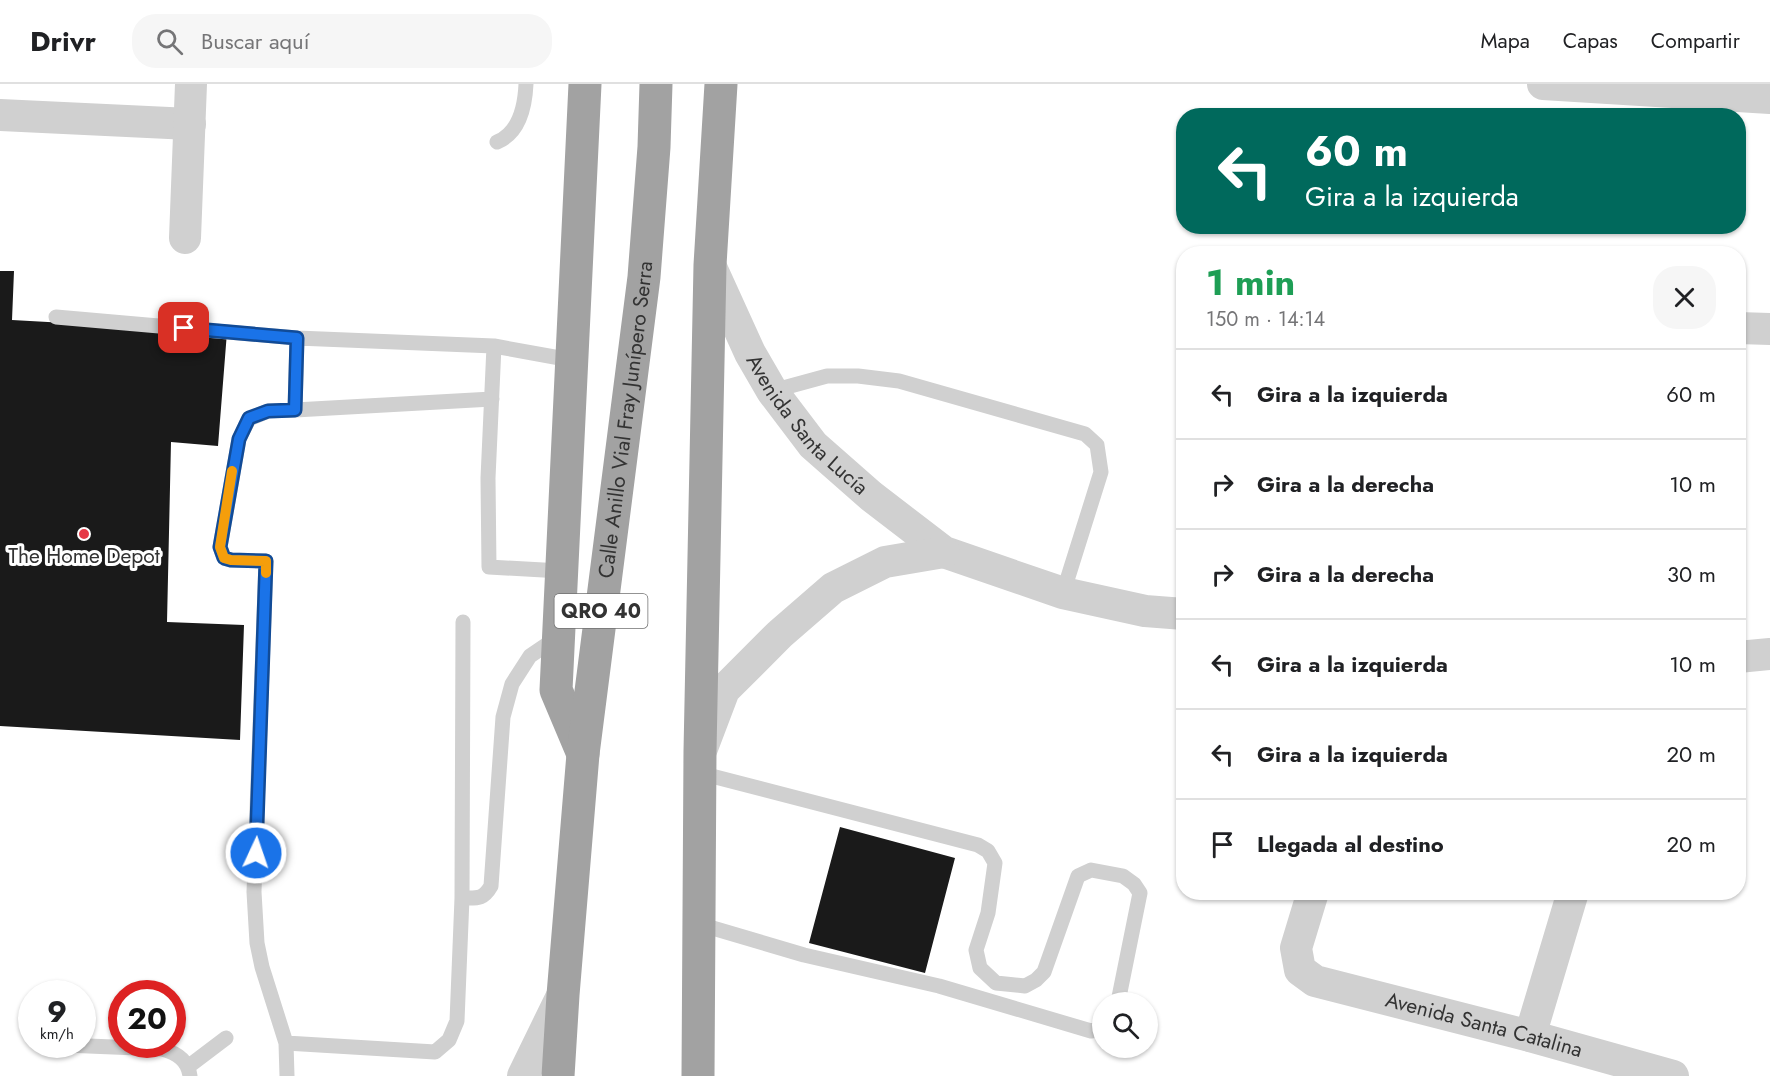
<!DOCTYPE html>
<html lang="es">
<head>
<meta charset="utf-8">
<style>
	body { margin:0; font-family:Jost,sans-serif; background:#f6f6f6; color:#202124; height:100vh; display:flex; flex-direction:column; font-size:22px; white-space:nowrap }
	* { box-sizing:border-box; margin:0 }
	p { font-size:20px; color:#757577 }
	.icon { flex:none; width:33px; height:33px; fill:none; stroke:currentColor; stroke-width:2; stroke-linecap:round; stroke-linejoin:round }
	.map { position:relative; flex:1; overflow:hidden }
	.drawer { position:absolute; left:1176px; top:162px; width:570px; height:654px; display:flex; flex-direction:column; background:#fff; border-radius:24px; box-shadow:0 2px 4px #0004 }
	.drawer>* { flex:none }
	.guide { position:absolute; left:1176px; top:24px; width:570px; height:126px; border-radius:24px; box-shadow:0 2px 4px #0004; background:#00695c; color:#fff; overflow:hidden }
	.buttons { position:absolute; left:1092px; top:908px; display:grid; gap:12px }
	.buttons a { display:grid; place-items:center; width:66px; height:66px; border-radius:50%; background:#fff; box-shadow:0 2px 4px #0004; font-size:30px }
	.speed { position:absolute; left:18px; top:896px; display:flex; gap:12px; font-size:30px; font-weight:700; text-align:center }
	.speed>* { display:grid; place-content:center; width:78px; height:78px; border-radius:50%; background:#fff; box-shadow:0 2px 4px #0004; line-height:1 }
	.speed small { font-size:15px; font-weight:400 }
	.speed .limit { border:9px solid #d22; background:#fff; color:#111 }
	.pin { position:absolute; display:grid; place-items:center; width:51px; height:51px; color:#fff; margin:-26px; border-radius:12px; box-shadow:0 3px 9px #0006 }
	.me { position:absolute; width:66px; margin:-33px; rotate:3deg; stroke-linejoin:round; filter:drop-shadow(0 0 4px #0008) }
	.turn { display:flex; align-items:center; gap:21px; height:126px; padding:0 30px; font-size:27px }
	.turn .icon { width:78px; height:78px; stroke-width:2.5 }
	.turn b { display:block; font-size:42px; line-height:51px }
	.round { display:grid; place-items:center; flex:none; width:63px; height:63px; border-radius:24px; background:#f6f6f6 }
	.headline { display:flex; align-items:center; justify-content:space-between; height:102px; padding:0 30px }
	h1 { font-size:36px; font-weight:700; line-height:45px; color:#1e9e55 }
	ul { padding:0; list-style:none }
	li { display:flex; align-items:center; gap:18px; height:90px; padding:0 30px; border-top:2px solid #e0e0e0 }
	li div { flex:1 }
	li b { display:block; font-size:22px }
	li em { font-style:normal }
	header { display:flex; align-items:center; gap:36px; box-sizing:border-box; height:84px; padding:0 30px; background:#fff; border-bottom:2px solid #e0e0e0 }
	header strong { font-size:28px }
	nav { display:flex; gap:33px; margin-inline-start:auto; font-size:21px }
	.search { width:420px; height:54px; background:#f6f6f6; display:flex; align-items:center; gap:15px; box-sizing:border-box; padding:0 21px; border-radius:24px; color:#757577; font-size:22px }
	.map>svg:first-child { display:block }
</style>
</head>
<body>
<header>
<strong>Drivr</strong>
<div class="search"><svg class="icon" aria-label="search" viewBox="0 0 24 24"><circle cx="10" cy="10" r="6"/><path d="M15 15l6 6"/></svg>Buscar aquí</div>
<nav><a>Mapa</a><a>Capas</a><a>Compartir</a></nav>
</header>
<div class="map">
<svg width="1770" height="992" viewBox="0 0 1770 992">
	<rect width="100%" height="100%" fill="#fff"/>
	<path fill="#1a1a1a" d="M0,187H14L12,236L227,248L218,362L171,358L167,538L244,541L240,656L0,642Z
		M840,743L955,774L925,889L809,859Z"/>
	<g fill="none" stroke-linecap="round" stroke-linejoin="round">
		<path stroke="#d0d0d0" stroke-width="15" d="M497,58C519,49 525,22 526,0
			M56,233L297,254L295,326L268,327L249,335L239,355L220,463L224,474L231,476L266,477L254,808L257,859L262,883L286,959L287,992
			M297,254L494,262L488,394L489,483L561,487
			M494,262L571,276
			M772,307L827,292H858L899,297L1085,350L1097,361L1101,388L1063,509
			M295,326L492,315
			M700,689L978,761L988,767L995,779L988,829L976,866L980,884L996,899L1025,902L1036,896L1044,888L1078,792L1091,786L1123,792L1134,800L1140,809L1118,918
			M462,814C477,814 483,816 491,802L503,633L512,600L530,572L558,553
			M699,840L804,871L939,902L1091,947L1102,945
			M286,959L435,968L449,956L457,937L462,814L463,538
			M64,961L162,965C177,969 188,976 190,992
			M189,982L226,954"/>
		<g stroke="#d0d0d0" stroke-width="32">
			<path d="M1543,0L1770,14"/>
			<path d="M0,31L190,40"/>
			<path d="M185,154L191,0"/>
			<path id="s1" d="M710,181L750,269L772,307L813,361L871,412L944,468L1063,509L1145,527L1184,530"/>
			<path d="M1738,244L1770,245"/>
			<path d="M1738,573L1770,570"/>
			<path d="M702,664L724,606L780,550L833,504L885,478L944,468"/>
			<path id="s2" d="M1313,808L1296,864L1300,886L1315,897L1530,952L1673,992"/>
			<path d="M1530,952L1573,808"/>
			<path d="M523,992L562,912"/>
		</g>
		<g stroke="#a2a2a2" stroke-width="33">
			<path d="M583,670L556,606L585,0"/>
			<path id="s3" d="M558,992L563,911L583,670L644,193L654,63L656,0"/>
			<path d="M698,992L700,667L710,181L721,0"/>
		</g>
	</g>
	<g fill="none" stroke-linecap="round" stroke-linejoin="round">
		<defs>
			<path id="route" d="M184,244L297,254L295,326L268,327L249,334L239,355L220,463L224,474L231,476L266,477L256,769"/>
		</defs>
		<use href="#route" stroke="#114b97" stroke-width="15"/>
		<use href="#route" stroke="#1a73e8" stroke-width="10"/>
		<path stroke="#f59e0b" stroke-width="10" d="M232,387L220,463L224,474L231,476L266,477V489"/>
	</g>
	<circle fill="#e63946" stroke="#fff" stroke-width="2" cx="84" cy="450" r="6"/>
	<g text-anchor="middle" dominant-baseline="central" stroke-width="6" stroke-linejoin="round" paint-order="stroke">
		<rect fill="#fff" stroke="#707070" stroke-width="1.5" x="554.5" y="510" width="93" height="34" rx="4.5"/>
		<g font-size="20" font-weight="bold" fill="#333">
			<text x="601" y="527">QRO 40</text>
		</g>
		<g font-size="21" fill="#333" stroke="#fff">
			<text stroke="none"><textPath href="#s3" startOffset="660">Calle Anillo Vial Fray Junípero Serra</textPath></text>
			<text stroke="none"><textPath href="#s1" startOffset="189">Avenida Santa Lucía</textPath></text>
			<text stroke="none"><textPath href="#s2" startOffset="274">Avenida Santa Catalina</textPath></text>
		</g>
		<g font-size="21" fill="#333" stroke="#fff">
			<text x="84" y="472">The Home Depot</text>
		</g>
	</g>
</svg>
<div class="buttons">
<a><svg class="icon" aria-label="search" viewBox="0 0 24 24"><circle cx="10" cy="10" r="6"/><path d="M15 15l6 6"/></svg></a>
</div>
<div class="speed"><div>9<small>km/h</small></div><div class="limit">20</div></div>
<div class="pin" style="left:184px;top:244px;background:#d93025"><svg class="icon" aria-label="arrive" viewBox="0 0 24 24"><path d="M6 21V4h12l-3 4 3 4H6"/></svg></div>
<svg class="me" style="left:256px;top:769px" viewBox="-20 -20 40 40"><circle r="17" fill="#1a73e8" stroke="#fff" stroke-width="3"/><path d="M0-11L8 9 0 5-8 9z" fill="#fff"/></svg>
<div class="guide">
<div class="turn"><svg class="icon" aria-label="left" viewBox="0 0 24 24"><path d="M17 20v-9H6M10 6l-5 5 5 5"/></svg><div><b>60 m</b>Gira a la izquierda</div></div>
</div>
<section class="drawer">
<div class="headline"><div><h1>1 min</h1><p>150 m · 14:14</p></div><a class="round"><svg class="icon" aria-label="close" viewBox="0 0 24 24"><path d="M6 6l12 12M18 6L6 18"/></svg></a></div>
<ul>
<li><svg class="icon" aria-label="left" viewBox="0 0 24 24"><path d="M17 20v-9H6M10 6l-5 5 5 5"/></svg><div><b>Gira a la izquierda</b></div><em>60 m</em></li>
<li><svg class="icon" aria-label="right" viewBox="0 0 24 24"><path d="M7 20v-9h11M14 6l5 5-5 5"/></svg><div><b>Gira a la derecha</b></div><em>10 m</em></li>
<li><svg class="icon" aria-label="right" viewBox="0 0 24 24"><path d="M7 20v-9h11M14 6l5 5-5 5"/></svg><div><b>Gira a la derecha</b></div><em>30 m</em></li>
<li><svg class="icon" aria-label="left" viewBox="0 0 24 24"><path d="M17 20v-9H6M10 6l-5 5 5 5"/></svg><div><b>Gira a la izquierda</b></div><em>10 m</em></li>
<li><svg class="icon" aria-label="left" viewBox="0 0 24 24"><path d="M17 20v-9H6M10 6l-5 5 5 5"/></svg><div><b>Gira a la izquierda</b></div><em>20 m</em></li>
<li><svg class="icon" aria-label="arrive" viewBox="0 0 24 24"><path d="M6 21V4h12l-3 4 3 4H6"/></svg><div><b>Llegada al destino</b></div><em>20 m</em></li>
</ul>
</section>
</div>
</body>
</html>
